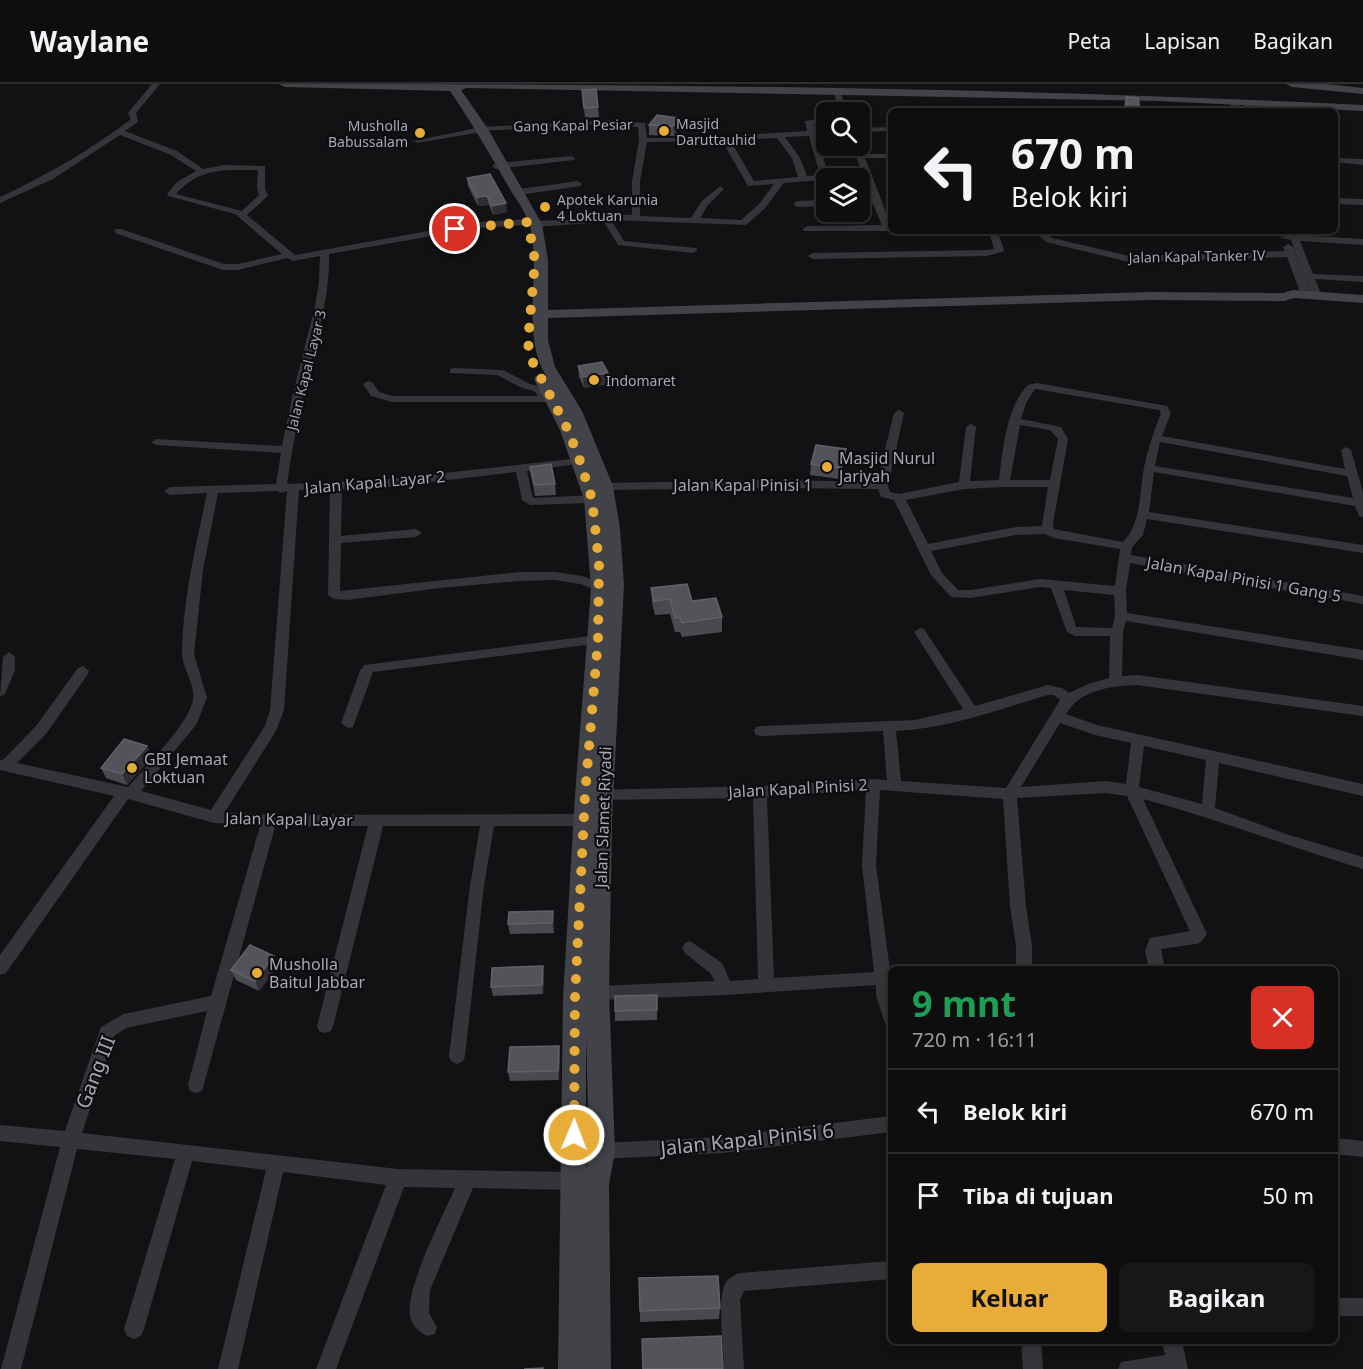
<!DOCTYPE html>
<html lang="id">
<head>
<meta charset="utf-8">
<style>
	body { margin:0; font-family:"Noto Sans",sans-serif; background:#171718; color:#f1f3f6; height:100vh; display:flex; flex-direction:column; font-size:22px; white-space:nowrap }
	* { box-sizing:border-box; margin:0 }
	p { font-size:20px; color:#9b9c9e }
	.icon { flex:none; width:33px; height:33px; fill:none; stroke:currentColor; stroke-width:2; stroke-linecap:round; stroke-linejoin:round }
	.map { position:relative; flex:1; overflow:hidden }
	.side { position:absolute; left:888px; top:882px; width:450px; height:378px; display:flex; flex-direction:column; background:#0e0e0f; border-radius:9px; box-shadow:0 3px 9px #0003,0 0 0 2px #2e2e2f }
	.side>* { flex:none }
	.guide { position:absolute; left:888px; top:24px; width:450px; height:126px; border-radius:9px; box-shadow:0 3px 9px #0003,0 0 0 2px #2e2e2f; background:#0e0e0f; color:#f1f3f6; overflow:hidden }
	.fabs { position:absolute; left:816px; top:18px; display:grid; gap:12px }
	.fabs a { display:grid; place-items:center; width:54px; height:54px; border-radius:9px; background:#0e0e0f; box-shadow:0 3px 9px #0003,0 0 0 2px #2e2e2f; font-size:30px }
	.pin { position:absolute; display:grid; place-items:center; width:51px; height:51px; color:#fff; margin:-26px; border:3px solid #fff; border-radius:50%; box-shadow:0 2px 6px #0007 }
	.me { position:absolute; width:66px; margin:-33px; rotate:1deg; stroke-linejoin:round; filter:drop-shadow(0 0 4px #0008) }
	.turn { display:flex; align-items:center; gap:21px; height:126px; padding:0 24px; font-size:27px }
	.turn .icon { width:78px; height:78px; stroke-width:2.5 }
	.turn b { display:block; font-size:42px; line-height:51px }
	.round { display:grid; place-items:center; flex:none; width:63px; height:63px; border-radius:9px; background:#171718 }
	.head { display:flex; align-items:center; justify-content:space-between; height:102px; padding:0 24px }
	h1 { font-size:36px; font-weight:700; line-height:45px; color:#1e9e55 }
	.button { display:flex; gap:12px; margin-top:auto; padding:12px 24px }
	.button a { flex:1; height:69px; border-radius:9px; background:#e7ad38; color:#111; font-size:24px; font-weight:700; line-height:69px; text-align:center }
	.button a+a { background:#171718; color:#f1f3f6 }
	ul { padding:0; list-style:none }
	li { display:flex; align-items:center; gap:18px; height:84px; padding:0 24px; border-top:2px solid #2e2e2f }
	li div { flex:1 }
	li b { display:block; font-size:22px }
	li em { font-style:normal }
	header { display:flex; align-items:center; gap:36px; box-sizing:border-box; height:84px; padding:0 30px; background:#0e0e0f; border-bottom:2px solid #2e2e2f }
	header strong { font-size:28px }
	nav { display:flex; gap:33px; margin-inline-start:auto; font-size:21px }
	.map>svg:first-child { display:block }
</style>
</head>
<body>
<header>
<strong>Waylane</strong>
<nav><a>Peta</a><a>Lapisan</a><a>Bagikan</a></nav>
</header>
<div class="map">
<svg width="1363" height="1285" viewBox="0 0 1363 1285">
	<rect width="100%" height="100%" fill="#121214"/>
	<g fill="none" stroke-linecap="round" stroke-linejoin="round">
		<path fill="#343439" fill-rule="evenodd" d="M152,0H160L136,29L138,38L125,47L177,67L203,85L224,81L265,82V104L268,112L247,131L295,171L478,138L528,135L532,138L528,141L478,144L329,170C330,213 317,253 307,294C299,329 292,364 287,400L380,396L580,374L584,375V379L527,387L533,414L592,411L598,415L592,419L530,421L522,416L516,388L380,404L342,405L341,452L416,445L422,449L416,453L341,459L340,507L519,488H555L583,492L604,501L606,504L600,508L580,500L555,496L519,497L440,504L347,516L334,515L328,511L330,405L299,406L284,626L276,647L225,728L269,731L584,730L589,732L591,736L589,740L584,742H494L484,802L465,972L463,977L457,980L451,977L449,972L470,802L480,742H383L333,942L331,947L325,949L319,947L317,942L368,742L275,743L202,1007L196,1009L190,1007L188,1001L207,927L126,944L114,952L82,1049L398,1085L573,1088L579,1091L582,1097L579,1103L573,1106L473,1104L430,1206L429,1229L437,1243L435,1250L428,1252C420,1249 411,1241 410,1232C405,1204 443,1132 455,1104L404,1103L336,1285H316L386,1101L283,1088L238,1285H218L266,1086L192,1077L144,1245L141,1252L134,1255L127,1252L124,1245L175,1075L77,1065L21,1285H1L60,1063L0,1057V1041L65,1047L101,943L124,930L211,912L260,742L214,739L128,715L6,889L0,891V871L114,712L0,686V676H3L36,642L78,584L83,582L89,587L88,590L46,650L17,679L128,703C145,683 188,641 193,616C196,601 181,583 182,567C183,514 196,461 207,409L170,411L164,407L170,403L276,400L281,369L156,361L151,358L156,355L282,362L293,309L315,223L319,197L320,172L293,177L287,174L238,186H223L115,149V145H121L224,180H238L282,170L235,130L168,112L167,110L177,98L196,87L171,71L120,51L53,95L0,119V113C47,91 89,67 131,35L128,29ZM236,86H258L257,104L259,111L242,127L176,110C193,91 212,86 236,86ZM277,407L281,409L287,407L270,626L265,642L211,726L141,707L196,641L207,614L194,570L203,486L218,409Z
			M833,5L840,7L847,28H839Z
			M1234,16L1238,18L1241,27H1233L1230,18Z
			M1244,17H1250L1253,27H1245Z
			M1292,19H1295L1299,27H1291L1288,21Z
			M826,34V38L813,41L829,93L826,94V101H823L821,96L784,99L765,124L746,141L611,136L624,157L696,164L698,166L693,169L618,161L604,138L536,143L532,140L536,137L598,134L613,130L632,131V97L639,56L638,43L611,40L480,47L476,49L417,59L413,57L482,43L611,36L645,39L647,54H693L807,47L805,37ZM809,52L820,91L807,92L800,74L785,53ZM777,54L792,74L798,93L754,97L730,56ZM722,57L748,102L774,100L759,120L741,136L700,134L708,121L724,105L720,102L701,118L691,134L640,132V97L647,58Z
			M891,43V47L860,48V44Z
			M860,61L863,70H891V74H865L891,141V147H804L803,145L807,142L882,141L873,120H860V116L872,115L852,62Z
			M571,72L575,74L574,76L496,85L492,82L496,79Z
			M1335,74L1363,75V81L1335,78Z
			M578,97L582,100L581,102L519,111L515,108L519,105Z
			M1335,114L1363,115V121L1335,120Z
			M826,116V122L797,123L793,120L797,117Z
			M989,147H997L1004,166L1002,168L987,172L813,175L808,172L813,169L987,166L994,165Z
			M1034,147H1044L1052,154L1129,172L1285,167L1283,163L1288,160L1293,163L1303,190L1291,156L1279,153L1289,151L1288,147H1296L1298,151L1363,155V161L1300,157L1313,190L1363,192V198L1315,195L1322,212L1317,215L1312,212L1305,195L1311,211L1306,214L1301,211L1287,173L1129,178L1046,158Z
			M454,284L503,286L530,300L542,303L556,315L551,318H392L371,312L363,300L368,297L372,298L379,308L393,312H538L534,307L522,304L497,291L450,289V285Z
			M1037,299L1167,322L1171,329L1162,352L1345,385L1341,366L1346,363L1351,366L1363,408V433L1359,432L1355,422L1154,388L1149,428L1363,461V469L1147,435L1143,451L1132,463L1131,471L1363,512V520L1130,479L1126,507L1127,529L1363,566V576L1126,537L1123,548L1122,592L1137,591L1363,622V632L1137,601C1110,602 1080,606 1066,630L1097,641L1363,700V712L1219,679L1215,724L1286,750L1363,773V785C1289,763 1218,735 1143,715L1207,850L1201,858L1196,860L1161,865L1165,885H1149L1145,867L1150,854L1190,847L1127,712L1106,709L1017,714L1026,822L1032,862V885H1016V862L1010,822L1003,715L880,706L876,781L891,894V941L885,939L876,911V901L726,911L597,916L591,914L589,909L591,904L597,902L715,897L710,889L685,869L682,864L685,859L690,857L722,879L730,897L758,895L753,714L596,716L591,714L589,710L591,706L760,702L873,695L887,696L883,647L761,652L756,651L754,647L756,643L761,642L915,636L963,625L914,548L920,544L924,545L975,622L1048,601L1062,604L1069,609L1088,600L1109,594L1110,552H1075L1067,548L1051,504L1040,503L971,514L951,513L931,491L894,416L881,413L878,405L776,404L605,406L601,405V399L776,396L877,398L894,329L899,326L904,329L888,402L890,408L899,410L959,398L966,343L971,340L976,343L970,397L999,396C1003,365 1006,323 1028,301ZM1035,305L1159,326L1161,329C1154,347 1148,364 1144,383C1139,408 1142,439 1123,458L1054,445L1053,440L1068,355L1061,343L1021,335L1026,319ZM1020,341L1050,346L1058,355L1050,396H1010ZM1160,358L1347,392L1353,414L1155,382ZM1004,403H1048L1042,442L1016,443L928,460L906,416L964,405ZM1045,450L1054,454L1120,465L1115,502L1040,495L971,506H958L942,489L931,467L1016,451ZM1064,506L1114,511L1115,532L1112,544L1076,543ZM1048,611H1054L1060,616L1006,704L901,697L896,647C948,645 999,625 1048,611ZM1060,639L1095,651L1131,659L1126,700L1106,697L1021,703ZM1144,662L1206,676L1202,720L1139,703ZM866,706L862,781L874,888L774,894L767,713Z
			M598,551L602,553L604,556L602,559L373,588L353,643L348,644L341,639L360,587L364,581Z
			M9,568L15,573V586L5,610L0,612L3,573Z
			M891,1032V1048L722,1069L602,1075L596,1073L593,1067L596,1061L602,1059L722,1053Z
			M1335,1054L1363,1057V1073L1335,1070Z
			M891,1177V1195L744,1207L740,1216L744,1285H724C724,1266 717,1215 725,1200C728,1194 734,1191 740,1189Z
			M1335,1214H1363V1232H1335Z
			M1021,1257H1041L1043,1285H1023Z
			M1162,1257H1182L1188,1285H1118L1121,1278L1165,1271Z"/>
		<path fill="#424349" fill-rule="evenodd" d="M279,0C640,0 1002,3 1363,21V27L1158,17L467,4L461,6L488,45L542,140L548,176V226L1152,208L1283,209L1293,206L1363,211V219L1294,214L1284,217L1152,216L548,234V256L555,283L582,327L613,402L620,444L624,500L612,737L609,909L615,1067L609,1100L611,1285H558L563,914L575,711L591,504L584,415L560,346L534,295L536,292H546C520,248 542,190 530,142C527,129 516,116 510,105C491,72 472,39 450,7L285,3ZM586,949L589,1067L586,1084Z
			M1286,0H1326L1363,4V10L1292,3Z"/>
	</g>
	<path fill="#49494f" d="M582,6L598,23L599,33L585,34Z
		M1126,13L1138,14L1140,27H1124V22Z
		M679,34V44L674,52L649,51V41Z
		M467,94L507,128L493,131L489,121L478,122L468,102Z
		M578,282L608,300L584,304L579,293Z
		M846,365L844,376L840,395L810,391L811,380Z
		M530,383L555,400L556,411L535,412Z
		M651,504L692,517L722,533V548L682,553L680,548H675L670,530L655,531L652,519Z
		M147,662L152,673L127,701L106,694L101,684Z
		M554,837V849L510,850L508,840Z
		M278,882L259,907L236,896L231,886Z
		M544,892L543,910L493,912L491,903Z
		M657,911V936L615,937V927Z
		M559,962L560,971L559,996L510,997L508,988Z
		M720,1224L719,1235L640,1238V1227Z"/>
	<path fill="#2f2f33" d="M679,34V44L674,52L673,42Z
		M487,112L489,121L478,122L477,113Z
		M506,119L507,128L493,131L492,122Z
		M608,289V300L584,304L583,293Z
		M846,365L844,376L840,395L841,384Z
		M147,662L152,673L127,701L122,690Z
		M553,827L554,837V849L552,839Z
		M274,872L278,882L259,907L255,897Z
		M543,882L544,892L543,910L542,901Z
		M559,962L560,971L559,996L558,987Z"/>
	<path fill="#53545a" stroke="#606168" stroke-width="1.5" d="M596,5L598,23L584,24L582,6Z
		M1126,13L1138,14L1140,26L1127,25Z
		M657,31L679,34L673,42L649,41Z
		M490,90L506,119L492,122L487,112L477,113L467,94Z
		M602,278L608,289L583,293L578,282Z
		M816,361L846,365L841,384L811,380Z
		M551,380L555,400L534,401L530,383Z
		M687,500L692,517L716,514L722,533L682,539L680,533L675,534L670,515L654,517L651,504Z
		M124,655L147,662L122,690L101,684Z
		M553,827L552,839L508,840L509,828Z
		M250,861L274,872L255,897L231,886Z
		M543,882L542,901L491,903L492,884Z
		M657,911V926L615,927V912Z
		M559,962L558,987L508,988L510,963Z
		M718,1192L720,1224L640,1227L639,1194Z
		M721,1252L723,1285H643L642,1255Z
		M543,1284V1285H524Z"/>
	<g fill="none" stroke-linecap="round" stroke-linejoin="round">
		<path stroke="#e7ad38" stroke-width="10" stroke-dasharray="0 18" d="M455,145L528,138L535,177L528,258L530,273L568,346L580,377L592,415L599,479L598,556L585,711L575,914L574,1051"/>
	</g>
	<g fill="#e7ad38" stroke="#0d0d0f" stroke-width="2">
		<circle cx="664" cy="47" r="6"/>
		<circle cx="420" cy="49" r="6"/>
		<circle cx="545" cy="123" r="6"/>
		<circle cx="594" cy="296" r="6"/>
		<circle cx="827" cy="383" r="6"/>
		<circle cx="132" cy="684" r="6"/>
		<circle cx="257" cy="889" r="6"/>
	</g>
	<g text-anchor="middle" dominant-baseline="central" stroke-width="4.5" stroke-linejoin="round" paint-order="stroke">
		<g font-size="14" fill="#a5a9b4" stroke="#0d0d0f" text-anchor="start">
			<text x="676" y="39">Masjid<tspan x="676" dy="16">Daruttauhid</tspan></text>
			<text x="408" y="41" text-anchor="end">Musholla<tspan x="408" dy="16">Babussalam</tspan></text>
			<text x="557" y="115">Apotek Karunia<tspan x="557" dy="16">4 Loktuan</tspan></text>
			<text x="606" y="296">Indomaret</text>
		</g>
		<g font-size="14" fill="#a5a9b4" stroke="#0d0d0f">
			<text transform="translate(573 41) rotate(-1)">Gang Kapal Pesiar</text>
			<text transform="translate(1197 172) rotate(-1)">Jalan Kapal Tanker IV</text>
			<text transform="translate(306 286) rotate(-76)">Jalan Kapal Layar 3</text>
		</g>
		<g font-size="16" fill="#a5a9b4" stroke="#0d0d0f" text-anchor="start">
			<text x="839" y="374">Masjid Nurul<tspan x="839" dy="18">Jariyah</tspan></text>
			<text x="144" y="675">GBI Jemaat<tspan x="144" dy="18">Loktuan</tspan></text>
			<text x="269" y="880">Musholla<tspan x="269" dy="18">Baitul Jabbar</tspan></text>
		</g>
		<g font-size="16" fill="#a5a9b4" stroke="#0d0d0f">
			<text transform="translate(375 398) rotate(-5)">Jalan Kapal Layar 2</text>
			<text x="743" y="401">Jalan Kapal Pinisi 1</text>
			<text transform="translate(1244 495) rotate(10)">Jalan Kapal Pinisi 1 Gang 5</text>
			<text transform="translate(798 704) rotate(-3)">Jalan Kapal Pinisi 2</text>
			<text transform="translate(603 733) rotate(-88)">Jalan Slamet Riyadi</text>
			<text transform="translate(289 735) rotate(1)">Jalan Kapal Layar</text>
		</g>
		<g font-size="20" fill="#a5a9b4" stroke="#0d0d0f">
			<text transform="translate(95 988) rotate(-69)">Gang III</text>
			<text transform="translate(747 1055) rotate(-6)">Jalan Kapal Pinisi 6</text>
		</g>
	</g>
</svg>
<div class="fabs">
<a><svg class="icon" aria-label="search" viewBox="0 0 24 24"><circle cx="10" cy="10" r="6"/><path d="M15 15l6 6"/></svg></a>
<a><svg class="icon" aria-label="layers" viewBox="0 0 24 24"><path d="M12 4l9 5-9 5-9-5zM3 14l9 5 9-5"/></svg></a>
</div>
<div class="pin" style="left:455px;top:145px;background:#d93025"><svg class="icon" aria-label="arrive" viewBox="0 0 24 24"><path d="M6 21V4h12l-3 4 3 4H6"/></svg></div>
<svg class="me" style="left:574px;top:1051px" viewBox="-20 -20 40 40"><circle r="17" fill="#e7ad38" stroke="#fff" stroke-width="3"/><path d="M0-11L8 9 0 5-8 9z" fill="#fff"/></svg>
<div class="guide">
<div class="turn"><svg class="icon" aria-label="left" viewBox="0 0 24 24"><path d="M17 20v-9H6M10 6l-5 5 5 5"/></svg><div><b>670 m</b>Belok kiri</div></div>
</div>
<section class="side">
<div class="head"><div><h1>9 mnt</h1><p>720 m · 16:11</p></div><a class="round" style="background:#d93025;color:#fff"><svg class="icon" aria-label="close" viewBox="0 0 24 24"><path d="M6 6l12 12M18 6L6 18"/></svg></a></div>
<ul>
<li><svg class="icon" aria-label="left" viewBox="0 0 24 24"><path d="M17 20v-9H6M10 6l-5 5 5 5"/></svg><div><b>Belok kiri</b></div><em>670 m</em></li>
<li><svg class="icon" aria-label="arrive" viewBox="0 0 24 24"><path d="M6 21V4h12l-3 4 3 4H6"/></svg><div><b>Tiba di tujuan</b></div><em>50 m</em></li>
</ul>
<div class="button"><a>Keluar</a><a>Bagikan</a></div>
</section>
</div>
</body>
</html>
